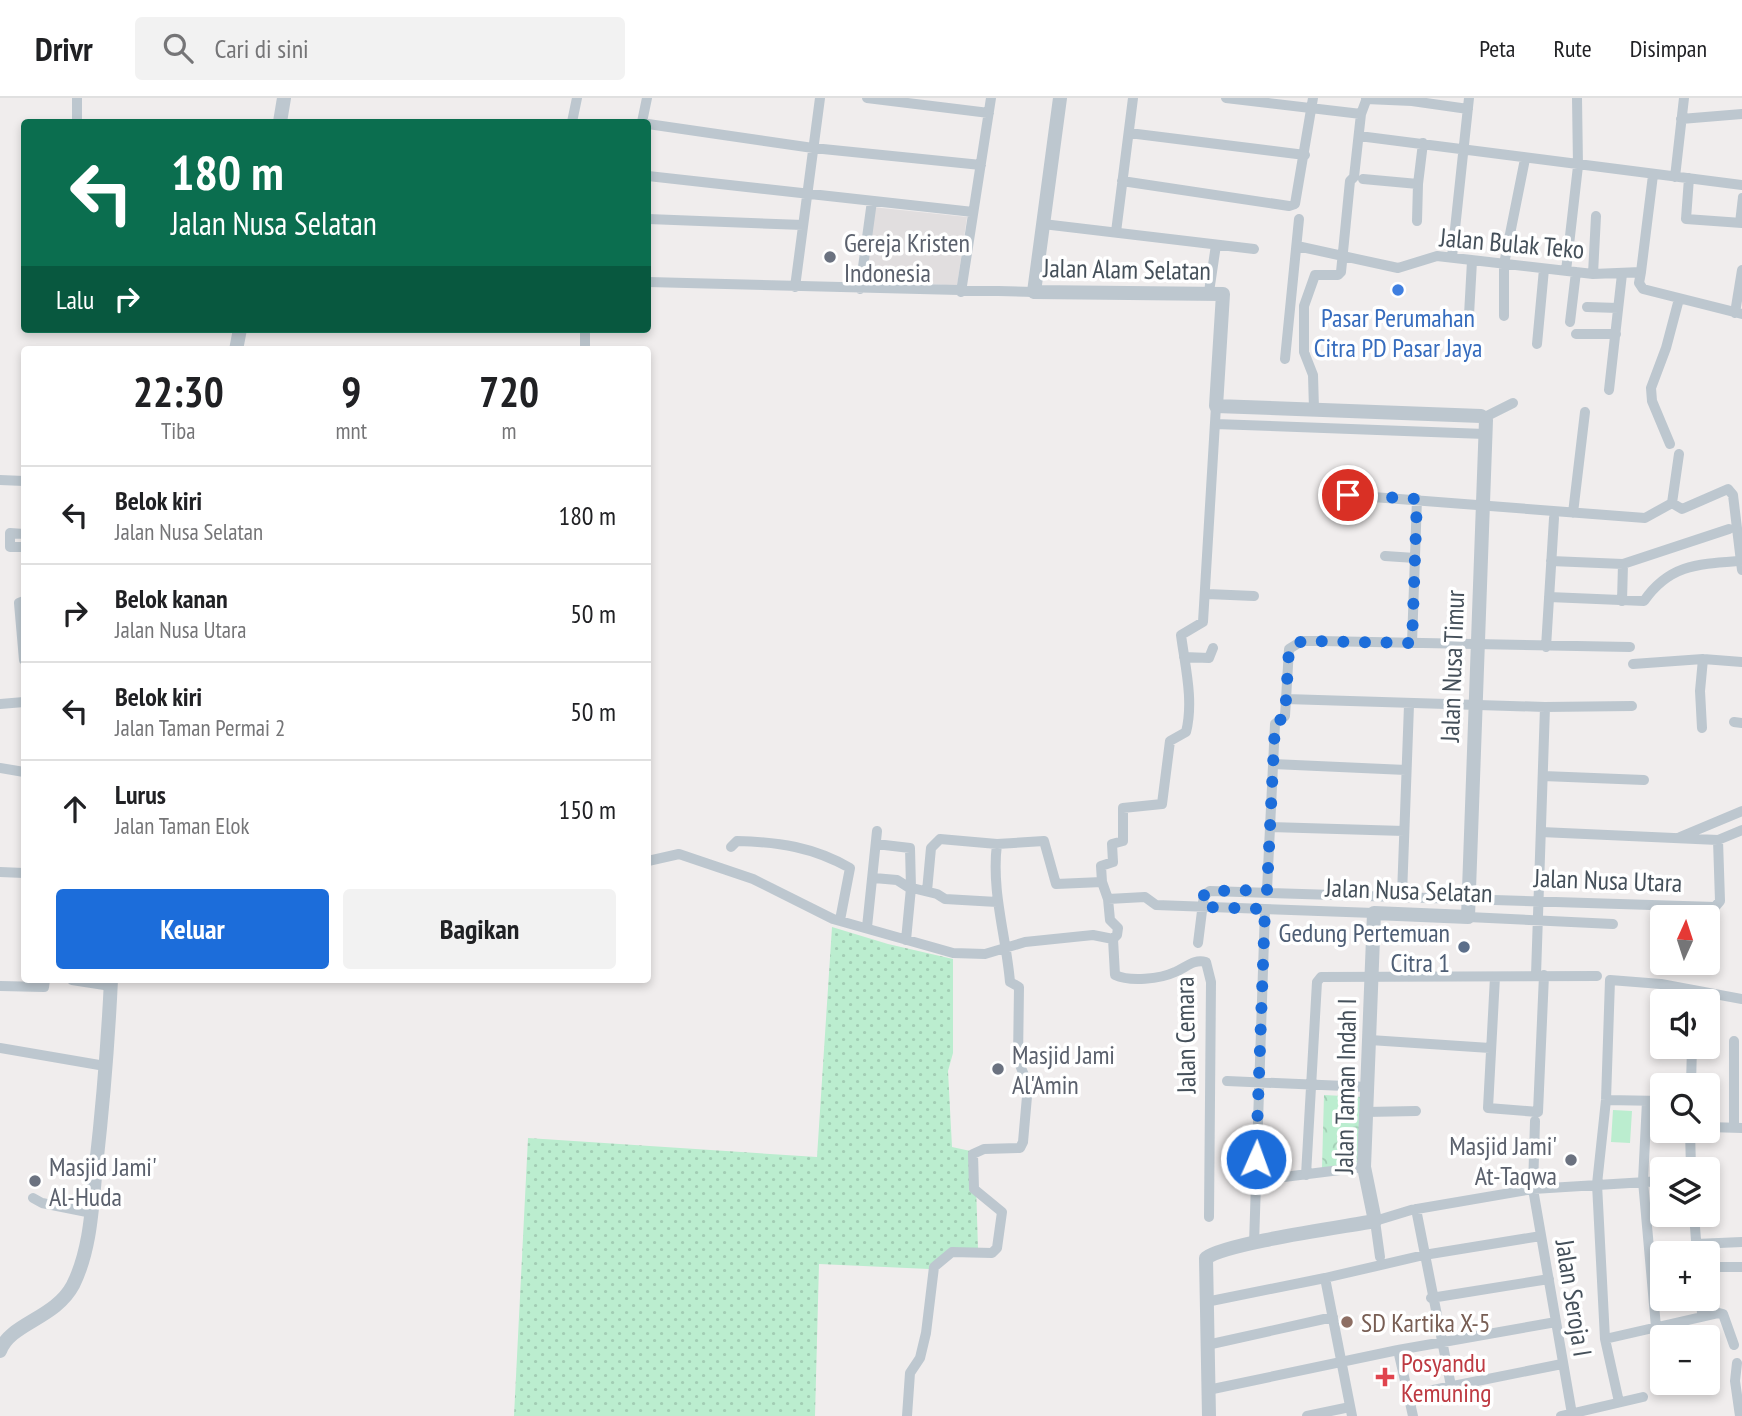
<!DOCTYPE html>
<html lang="id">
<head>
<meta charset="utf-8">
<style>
	body { margin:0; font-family:"PT Sans Narrow",sans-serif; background:#f2f2f2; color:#202124; height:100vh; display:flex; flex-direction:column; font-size:26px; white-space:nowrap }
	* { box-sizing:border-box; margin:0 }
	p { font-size:23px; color:#757577 }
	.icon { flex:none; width:38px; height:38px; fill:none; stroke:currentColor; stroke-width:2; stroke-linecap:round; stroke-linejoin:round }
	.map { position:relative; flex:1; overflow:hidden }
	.drawer { position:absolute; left:21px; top:248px; width:630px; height:637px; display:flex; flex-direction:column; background:#fff; border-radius:7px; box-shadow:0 4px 10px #0003 }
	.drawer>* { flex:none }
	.guide { position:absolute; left:21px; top:21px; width:630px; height:214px; border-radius:7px; box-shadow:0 4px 10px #0003; background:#0b6e4f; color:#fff; overflow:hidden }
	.needle { width:46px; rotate:3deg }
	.fabs { position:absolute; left:1650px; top:807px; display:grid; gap:14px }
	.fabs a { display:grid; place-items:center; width:70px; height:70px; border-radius:7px; background:#fff; box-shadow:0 4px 10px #0003; font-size:35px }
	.pin { position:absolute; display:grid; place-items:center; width:60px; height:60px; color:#fff; margin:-30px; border:4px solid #fff; border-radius:50%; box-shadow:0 2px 7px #0007 }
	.me { position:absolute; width:77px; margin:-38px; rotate:2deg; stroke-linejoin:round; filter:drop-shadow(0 0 5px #0008) }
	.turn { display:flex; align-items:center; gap:24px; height:147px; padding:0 35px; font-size:32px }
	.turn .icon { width:91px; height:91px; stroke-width:2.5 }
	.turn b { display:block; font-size:49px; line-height:60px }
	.then { display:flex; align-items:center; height:66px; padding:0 35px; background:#0003; gap:14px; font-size:26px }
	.eta { display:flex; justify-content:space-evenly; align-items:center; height:119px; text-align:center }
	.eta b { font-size:42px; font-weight:600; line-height:49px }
	.primary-button { display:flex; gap:14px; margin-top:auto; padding:14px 35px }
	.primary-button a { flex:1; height:80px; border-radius:7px; background:#1c6dda; color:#fff; font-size:28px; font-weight:600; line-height:80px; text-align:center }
	.primary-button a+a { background:#f2f2f2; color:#202124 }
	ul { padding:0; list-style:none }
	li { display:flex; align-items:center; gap:21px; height:98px; padding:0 35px; border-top:2px solid #e0e0e0 }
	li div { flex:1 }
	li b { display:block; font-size:26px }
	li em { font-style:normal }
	header { display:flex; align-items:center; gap:42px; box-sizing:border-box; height:98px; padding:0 35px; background:#fff; border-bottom:2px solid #e0e0e0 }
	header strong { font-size:33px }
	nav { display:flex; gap:38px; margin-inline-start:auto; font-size:24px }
	.search { width:490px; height:63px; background:#f2f2f2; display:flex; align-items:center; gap:18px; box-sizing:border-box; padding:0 24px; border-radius:7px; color:#757577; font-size:26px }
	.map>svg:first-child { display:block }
</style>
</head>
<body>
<header>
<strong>Drivr</strong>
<div class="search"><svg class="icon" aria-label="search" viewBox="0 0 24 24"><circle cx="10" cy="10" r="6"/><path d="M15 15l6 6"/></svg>Cari di sini</div>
<nav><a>Peta</a><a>Rute</a><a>Disimpan</a></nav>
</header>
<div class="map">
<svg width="1742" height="1318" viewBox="0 0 1742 1318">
	<defs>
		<pattern id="grass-dots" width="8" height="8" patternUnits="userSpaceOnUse" patternTransform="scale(1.75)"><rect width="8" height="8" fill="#bbedcf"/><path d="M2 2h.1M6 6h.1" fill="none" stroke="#a2cdb4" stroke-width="1.8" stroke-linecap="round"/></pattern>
		<pattern id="park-crowns" width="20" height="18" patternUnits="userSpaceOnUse" patternTransform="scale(1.75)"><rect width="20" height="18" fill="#bbedcf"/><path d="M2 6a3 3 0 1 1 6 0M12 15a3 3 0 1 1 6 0" fill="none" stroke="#a2cdb4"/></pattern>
	</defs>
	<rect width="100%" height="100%" fill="#f0eded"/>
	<path fill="#e1dedf" d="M872,109L967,119L957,188L862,180Z"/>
	<path fill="url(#grass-dots)" d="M832,829L888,846L953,861V955L948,973L952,1049L975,1054L978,1151L949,1152L929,1171L819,1166L815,1318H514L528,1040L817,1059Z"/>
	<path fill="url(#park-crowns)" d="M1324,997L1362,999L1360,1064L1322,1070Z"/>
	<path fill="#bbedcf" d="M1613,1012L1632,1013L1630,1045L1611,1044Z"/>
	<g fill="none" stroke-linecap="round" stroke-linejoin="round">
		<path stroke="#bdc7cf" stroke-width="8" d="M1739,125L1742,99"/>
		<path stroke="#bdc7cf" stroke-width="10" d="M77,0V24
			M867,0L989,15
			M1226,0L1361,16
			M1366,1L1412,3L1468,11
			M1681,21L1742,16
			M572,24L577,0
			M642,24L647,0
			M648,26L813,50L981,67
			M1129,35L1305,57
			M1359,38L1742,87
			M648,78L973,114
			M1675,79L1684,0
			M1689,80L1686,121L1742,125
			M1363,81L1418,86L1423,45
			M1122,83L1289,108L1295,106L1313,0
			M648,121L803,127
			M1417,123L1418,86
			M1043,126L1254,151
			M1116,134L1133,0
			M1297,148L1398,170L1437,158L1593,176L1641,174L1639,185L1643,191L1742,216
			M1452,159L1469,0
			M1566,173L1578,68L1577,0
			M1641,174L1653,77
			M1593,176L1596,118
			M648,184L1034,194
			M795,189L820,0
			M860,191L872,103
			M961,194L991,0
			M1209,194L1216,147
			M1587,209L1618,210
			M1735,215L1742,172
			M1469,217L1472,163
			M1504,218V166L1525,61
			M1570,224L1576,174
			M585,231V252
			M1576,236H1616
			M1537,246L1544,171
			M1285,261L1299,121
			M1609,292L1622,176
			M1314,311L1313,277L1304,254V208L1315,177H1338L1341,174L1350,83L1354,79L1361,16L1367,0
			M1485,319L1513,305
			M1215,326L1485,336
			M1670,346L1652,303L1651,290L1666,250L1679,201
			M0,382L24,383
			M1347,397L1645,420L1672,405L1682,411L1728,391L1733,397L1742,472
			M1672,405L1679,356
			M1573,415L1585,314
			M24,436L10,435V449H24
			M1385,458L1415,460
			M1551,463L1623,466L1729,431
			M1207,496L1254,498
			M1549,499L1644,503C1669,467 1697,466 1739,463
			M24,503L19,505L24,562
			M1622,503L1623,466
			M1412,545L1417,401
			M1546,549L1554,420
			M1184,559L1209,560L1213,550
			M1633,566L1703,561L1742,564
			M1286,601L1545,609L1632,608
			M0,606L24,604
			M1734,624L1742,625
			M1702,630L1700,593L1703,561
			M1273,666L1406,672
			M0,670L24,674
			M1543,678L1644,682
			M1270,729L1404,733
			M1541,734L1718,742L1742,732
			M1680,739L1742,713
			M876,746L910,750L911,790L906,842
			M731,749L737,743C779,744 813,749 850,770L840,822
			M648,763L679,756L753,781L833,821L953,855L985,856L1025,844L1093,837L1113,841L1115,877C1130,884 1160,881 1175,874C1187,869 1193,861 1206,864L1211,884L1209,1119
			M0,774L24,775
			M874,780L897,782L908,789L937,796L945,801L997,804
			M1102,784L1101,768L1113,764L1112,746L1123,743V710L1162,706L1170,643L1186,634C1194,603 1185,568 1181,537L1203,524L1216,308
			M1267,792L1275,626L1285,618L1289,551L1302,543H1320L1630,549
			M927,793L931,750L940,741L997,746L1044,743L1056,786L1102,784L1108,801L1145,799L1156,807L1374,815
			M1402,797L1409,607
			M1108,801L1110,822L1118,830L1117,837L1113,841
			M1468,819L1613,826
			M867,829L877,733
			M1198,845L1204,797L1210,793L1715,809L1720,803L1718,742
			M1536,877L1545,609
			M1495,879L1488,1010L1538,1014L1544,877
			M72,882L111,888
			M0,888L44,889L45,882
			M1370,942L1490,950
			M1734,943V1030
			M0,950L105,968
			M1227,983L1368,989
			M1691,987L1692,948
			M1606,1002L1662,1003
			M1647,1003L1643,1083L1656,1229
			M1366,1014L1416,1013
			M1535,1023L1533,1091L1572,1316
			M1708,1029L1742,1030
			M1690,1032L1691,1071
			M1306,1077L1317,884L1321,879L1597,878
			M1284,1079L1364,1069
			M33,1100L42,1105L92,1115
			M1416,1111L1451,1288
			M1694,1116L1697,1155
			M1254,1146L1265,811
			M1696,1146L1742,1144
			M1380,1159L1375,1123L1411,1112L1533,1091L1662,1083
			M1708,1169H1742
			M1431,1200L1549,1181
			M1701,1200L1702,1216
			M1206,1204L1325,1180
			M1605,1241L1719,1215L1723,1216L1734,1247
			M1207,1247L1333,1219
			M1398,1252L1413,1318
			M1737,1265L1735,1283L1740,1318
			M1208,1292L1398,1252L1556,1224
			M1408,1297L1562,1266
			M1619,1304L1605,1241L1597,1086L1606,1002L1610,882L1661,886L1742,901
			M907,1318L910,1275L920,1260L926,1235L934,1169L952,1154L992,1155L997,1150L1002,1114L974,1091L973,1056L984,1051L1020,1050L1023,1044L1028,987L1018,962L1019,889L1010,884C1006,837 991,793 997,746
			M1307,1318L1350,1309
			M1352,1318L1325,1180L1424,1157L1541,1138
			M1561,1318L1643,1299"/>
		<path stroke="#bdc7cf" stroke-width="14" d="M1060,0L1034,194L1223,196L1216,308L1481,318L1486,322L1468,819L1374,815L1364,1069L1375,1123C1343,1129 1226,1145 1206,1160L1209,1318
			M280,24L284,0
			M236,252L240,231
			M0,1253C10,1225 55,1221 73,1187C91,1151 92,1107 96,1068C103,1006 108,944 111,882"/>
	</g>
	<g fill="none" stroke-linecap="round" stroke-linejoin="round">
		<path stroke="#1c6dda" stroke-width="12" stroke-dasharray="0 21.6" d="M1256,1061L1265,811L1203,809L1204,797L1210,793L1267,792L1275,626L1285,618L1289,551L1302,543L1412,545L1417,401L1348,397"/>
	</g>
	<g fill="#6b7280" stroke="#fff" stroke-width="2.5">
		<circle cx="830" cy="159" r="7"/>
		<circle cx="998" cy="971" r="7"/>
		<circle cx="1571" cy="1062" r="7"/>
		<circle cx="35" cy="1083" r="7"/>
	</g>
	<circle fill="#3f7fe0" stroke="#fff" stroke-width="2.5" cx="1398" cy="192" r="7"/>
	<circle fill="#5c6f8a" stroke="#fff" stroke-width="2.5" cx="1464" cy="849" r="7"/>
	<circle fill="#8d6e63" stroke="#fff" stroke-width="2.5" cx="1347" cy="1224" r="7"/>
	<path fill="#e0444e" stroke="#fff" stroke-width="2.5" d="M1381.5 1268.5h7v7h7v7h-7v7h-7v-7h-7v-7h7z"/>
	<g text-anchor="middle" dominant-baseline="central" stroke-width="7" stroke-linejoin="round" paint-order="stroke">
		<g font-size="26" fill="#5b616d" stroke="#fff" text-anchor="start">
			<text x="844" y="144">Gereja Kristen<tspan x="844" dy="30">Indonesia</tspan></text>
			<text x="1012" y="956">Masjid Jami<tspan x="1012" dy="30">Al'Amin</tspan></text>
			<text x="1557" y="1047" text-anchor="end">Masjid Jami'<tspan x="1557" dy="30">At-Taqwa</tspan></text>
			<text x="49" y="1068">Masjid Jami'<tspan x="49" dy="30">Al-Huda</tspan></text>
		</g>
		<g font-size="26" fill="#45505a" stroke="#fff">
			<text transform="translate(1512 145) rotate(5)">Jalan Bulak Teko</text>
			<text transform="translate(1127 171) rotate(1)">Jalan Alam Selatan</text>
			<text transform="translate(1452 568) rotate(-88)">Jalan Nusa Timur</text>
			<text transform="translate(1608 782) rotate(2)">Jalan Nusa Utara</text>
			<text transform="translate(1409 792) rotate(2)">Jalan Nusa Selatan</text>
			<text transform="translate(1185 937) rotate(-91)">Jalan Cemara</text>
			<text transform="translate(1345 988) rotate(-89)">Jalan Taman Indah I</text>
			<text transform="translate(1574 1200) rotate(81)">Jalan Seroja I</text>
		</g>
		<g font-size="26" fill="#366cbe" stroke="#fff">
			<text x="1398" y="219">Pasar Perumahan<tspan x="1398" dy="30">Citra PD Pasar Jaya</tspan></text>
		</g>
		<g font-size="26" fill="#4e5e75" stroke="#fff" text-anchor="end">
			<text x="1450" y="834">Gedung Pertemuan<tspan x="1450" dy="30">Citra 1</tspan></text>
		</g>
		<g font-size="26" fill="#785e54" stroke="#fff" text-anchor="start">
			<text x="1361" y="1224">SD Kartika X-5</text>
		</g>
		<g font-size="26" fill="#be3a42" stroke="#fff" text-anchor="start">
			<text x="1401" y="1264">Posyandu<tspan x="1401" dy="30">Kemuning</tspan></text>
		</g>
	</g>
</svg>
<div class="fabs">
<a><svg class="needle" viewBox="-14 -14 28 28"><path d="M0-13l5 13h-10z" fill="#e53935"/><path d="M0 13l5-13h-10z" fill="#757577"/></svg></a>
<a><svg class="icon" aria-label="sound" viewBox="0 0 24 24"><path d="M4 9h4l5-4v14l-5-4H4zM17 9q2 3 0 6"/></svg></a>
<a><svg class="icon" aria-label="search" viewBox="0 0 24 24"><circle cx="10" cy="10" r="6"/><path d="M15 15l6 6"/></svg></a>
<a><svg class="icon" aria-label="layers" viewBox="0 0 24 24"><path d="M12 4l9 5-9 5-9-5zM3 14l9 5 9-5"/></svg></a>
<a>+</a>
<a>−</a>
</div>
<div class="pin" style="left:1348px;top:397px;background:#d93025"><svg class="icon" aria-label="arrive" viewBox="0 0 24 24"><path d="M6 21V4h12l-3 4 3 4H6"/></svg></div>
<svg class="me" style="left:1256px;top:1061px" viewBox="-20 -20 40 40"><circle r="17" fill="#1c6dda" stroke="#fff" stroke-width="3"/><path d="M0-11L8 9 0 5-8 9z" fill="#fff"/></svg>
<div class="guide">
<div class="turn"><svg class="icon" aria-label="left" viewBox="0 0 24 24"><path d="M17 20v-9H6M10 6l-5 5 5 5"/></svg><div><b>180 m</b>Jalan Nusa Selatan</div></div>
<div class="then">Lalu<svg class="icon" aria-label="right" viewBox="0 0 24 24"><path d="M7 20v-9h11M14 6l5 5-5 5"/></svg></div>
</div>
<section class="drawer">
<div class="eta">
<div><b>22:30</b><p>Tiba</p></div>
<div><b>9</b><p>mnt</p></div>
<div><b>720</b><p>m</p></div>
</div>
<ul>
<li><svg class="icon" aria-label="left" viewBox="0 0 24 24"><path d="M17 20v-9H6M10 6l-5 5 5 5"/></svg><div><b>Belok kiri</b><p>Jalan Nusa Selatan</p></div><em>180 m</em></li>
<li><svg class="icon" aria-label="right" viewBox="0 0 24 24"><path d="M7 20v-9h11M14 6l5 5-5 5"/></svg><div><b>Belok kanan</b><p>Jalan Nusa Utara</p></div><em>50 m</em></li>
<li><svg class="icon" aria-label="left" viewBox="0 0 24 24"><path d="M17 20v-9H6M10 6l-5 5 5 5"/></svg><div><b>Belok kiri</b><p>Jalan Taman Permai 2</p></div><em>50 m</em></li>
<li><svg class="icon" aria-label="ahead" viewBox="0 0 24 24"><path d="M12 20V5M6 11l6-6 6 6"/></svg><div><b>Lurus</b><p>Jalan Taman Elok</p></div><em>150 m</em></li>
</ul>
<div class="primary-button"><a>Keluar</a><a>Bagikan</a></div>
</section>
</div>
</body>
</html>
